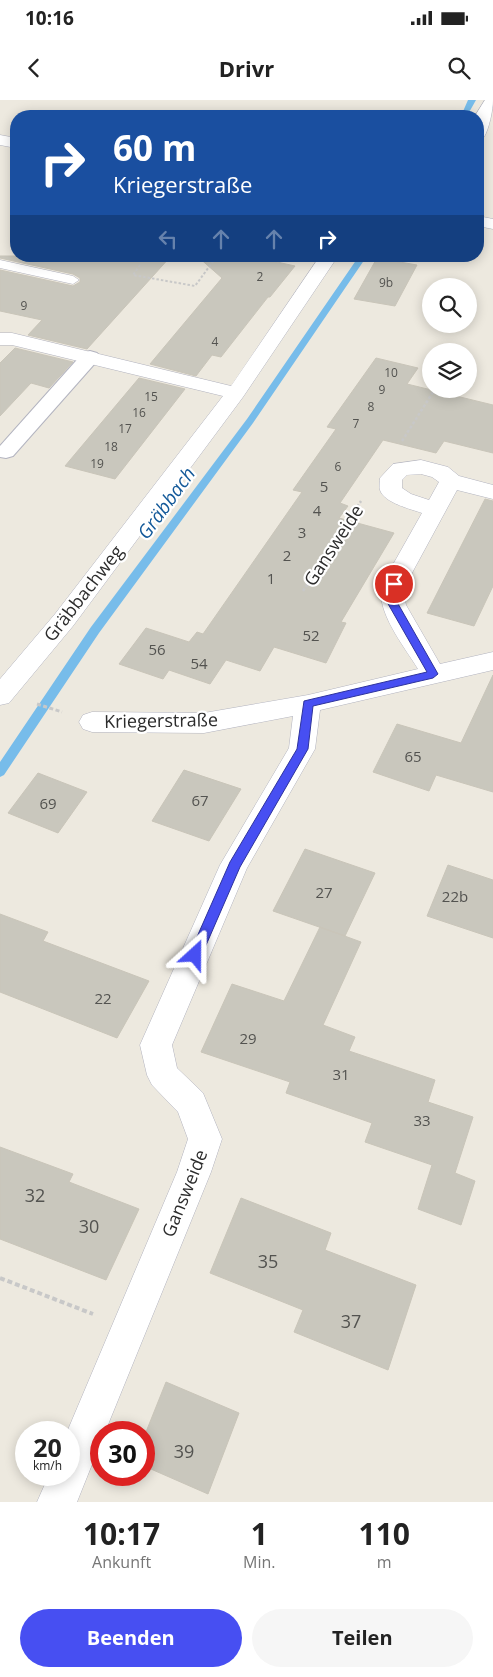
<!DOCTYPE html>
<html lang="de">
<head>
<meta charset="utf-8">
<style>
	body { margin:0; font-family:"Open Sans",sans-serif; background:#f6f6f6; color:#222; height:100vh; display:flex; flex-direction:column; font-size:19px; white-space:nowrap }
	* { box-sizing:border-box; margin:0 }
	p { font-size:16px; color:#767676 }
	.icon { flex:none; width:28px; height:28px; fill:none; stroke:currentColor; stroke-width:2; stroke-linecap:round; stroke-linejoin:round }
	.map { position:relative; height:1402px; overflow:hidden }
	.side { display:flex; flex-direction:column; background:#fff; flex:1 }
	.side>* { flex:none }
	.top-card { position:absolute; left:10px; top:10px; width:474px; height:152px; border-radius:20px; box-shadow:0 2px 12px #0003; background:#1a4fa0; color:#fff; overflow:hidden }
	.controls { position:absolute; left:422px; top:178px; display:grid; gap:10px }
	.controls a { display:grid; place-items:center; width:55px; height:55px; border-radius:50%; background:#fff; box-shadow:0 2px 12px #0003; font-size:25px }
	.speed { position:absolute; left:15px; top:1321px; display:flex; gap:10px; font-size:25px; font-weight:700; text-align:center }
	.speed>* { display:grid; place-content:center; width:65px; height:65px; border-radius:50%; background:#fff; box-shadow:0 2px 12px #0003; line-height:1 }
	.speed small { font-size:12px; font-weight:400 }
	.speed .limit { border:8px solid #d22; background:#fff; color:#111 }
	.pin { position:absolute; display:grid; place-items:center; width:42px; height:42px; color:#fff; margin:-21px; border:2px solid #fff; border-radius:50%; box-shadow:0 1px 5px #0007 }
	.me { position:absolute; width:55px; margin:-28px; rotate:24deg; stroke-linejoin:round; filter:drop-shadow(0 0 4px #0008) }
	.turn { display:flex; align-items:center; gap:18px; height:105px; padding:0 20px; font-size:22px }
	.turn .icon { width:65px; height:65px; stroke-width:2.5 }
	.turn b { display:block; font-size:35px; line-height:42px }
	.lanes { display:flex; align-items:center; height:48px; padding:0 20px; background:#0003; justify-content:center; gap:25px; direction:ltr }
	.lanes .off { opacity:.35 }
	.eta { display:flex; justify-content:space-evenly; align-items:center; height:85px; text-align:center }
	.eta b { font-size:30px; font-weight:700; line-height:35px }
	.button { display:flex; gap:10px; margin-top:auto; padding:10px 20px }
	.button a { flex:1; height:58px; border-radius:30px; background:#474ff2; color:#fff; font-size:20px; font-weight:700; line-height:58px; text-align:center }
	.button a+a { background:#f6f6f6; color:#222 }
	.status { display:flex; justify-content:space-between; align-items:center; height:35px; padding:0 25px; background:#fff; direction:ltr }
	.status svg { height:14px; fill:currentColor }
	header { display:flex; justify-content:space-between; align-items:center; height:65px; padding:0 20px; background:#fff; font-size:22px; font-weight:700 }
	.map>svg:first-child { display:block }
</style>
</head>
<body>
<div class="status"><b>10:16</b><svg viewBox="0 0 49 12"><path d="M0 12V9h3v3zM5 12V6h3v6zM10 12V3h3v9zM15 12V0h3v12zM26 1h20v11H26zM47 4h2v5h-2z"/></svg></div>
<header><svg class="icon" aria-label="back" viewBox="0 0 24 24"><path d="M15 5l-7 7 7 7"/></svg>Drivr<svg class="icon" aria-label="search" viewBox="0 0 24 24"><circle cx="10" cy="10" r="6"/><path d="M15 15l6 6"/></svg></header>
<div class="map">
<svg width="493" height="1402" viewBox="0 0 493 1402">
	<rect width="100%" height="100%" fill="#ede9df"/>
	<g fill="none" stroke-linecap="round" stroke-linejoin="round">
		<path fill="#77bcea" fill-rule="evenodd" d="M468,0H476L467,16H461Z
			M359,156H367L253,323L99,533L4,675L0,677V662L91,527L247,319Z"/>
	</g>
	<path fill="#c9c7bd" stroke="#c9c5b9" d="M0,156H171L87,249L28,235L42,220L0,211V170L73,186L80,182V178L73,174L0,158Z
		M197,156H250L295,166L270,197H268L221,257L212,255L196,276L150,264L222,178Z
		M377,158L417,165L395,206L354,199Z
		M15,248L73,262L49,288L31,283L0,316V263Z
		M376,258L418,268L407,284L493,305V353L444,341L436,353L383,340L340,403L348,406L339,418L394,433L341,522L346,523L326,563L274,547L260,571L226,560L210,584L169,570L163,579L119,564L146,528L189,542L197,532L203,534L302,392L293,390L336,329L327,327Z
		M139,278L185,289L115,379L65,366Z
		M485,399L493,401V486L474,526L427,513Z
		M493,575V692L436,675L429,691L373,672L397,624L461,643Z
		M184,670L241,689L209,741L152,721Z
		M38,673L87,692L58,733L8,713Z
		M305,749L375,773L345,836L273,811Z
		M448,765L493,780V838L427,816Z
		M0,814L48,832L43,841L149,881L117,938L0,892Z
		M320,827L361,842L323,925L355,937L349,951L435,980L428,1002L473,1017L455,1073L475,1081L461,1125L418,1109L432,1065L365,1042L372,1023L286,993L290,982L201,952L232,884L284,901Z
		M0,1047L73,1074L69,1082L139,1109L106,1180L0,1139Z
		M241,1098L331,1133L325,1150L416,1185L388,1270L294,1232L303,1210L210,1173Z
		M166,1282L239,1313L208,1394L144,1366V1337Z"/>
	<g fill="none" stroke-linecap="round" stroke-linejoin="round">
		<defs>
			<path id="service" d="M0,160L73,176L79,180L73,184L0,168Z"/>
			<path id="pedestrian" d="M90,251L97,253L100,257L97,261L13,356L6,358L0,357V346L83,253Z"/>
			<path id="minor" d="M485,0H493C493,10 489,29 484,37L478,39V16H475Z
				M320,156H338L243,297L73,526L9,603L0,605V579L55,514L223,296L12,245H0V233H12L231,286Z
				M421,360L448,367L459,376L493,385V399L457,390L406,484L404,495L406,505L440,564L493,552V570L320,610L315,649L247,768L172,945L177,968L203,993L222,1039L211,1072L105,1332H101V1342L77,1402H37L49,1375H69V1332H67L177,1072L188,1039L178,1012L152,985L147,975L140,945L220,765L289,648L293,616L204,633L92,632L83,629L79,622L83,615L92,612L204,613L308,595L418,569C404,546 375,511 382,484L422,413C411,409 384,403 380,390C379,387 380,381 380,378L393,364ZM421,374L432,377L439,382L429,400L411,394L402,388V380L407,375Z"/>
			<path id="secondary" d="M0,35L16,38V48L0,45Z
				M478,116L493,119V129L478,126Z"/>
		</defs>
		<use href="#service" stroke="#b2b3bf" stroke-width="1"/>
		<use href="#pedestrian" stroke="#b2b3bf" stroke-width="2"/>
		<use href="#minor" stroke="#b2b3bf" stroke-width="1"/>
		<use href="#secondary" stroke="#b2b3bf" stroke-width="1"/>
		<path stroke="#c8c8c8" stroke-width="2" stroke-dasharray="2.5 2" stroke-linecap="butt" d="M140,165L133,175L195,186L217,156"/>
		<path stroke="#c8c8c8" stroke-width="2.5" stroke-dasharray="3 2" stroke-linecap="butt" d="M402,341L435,289
			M303,491L361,401"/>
		<path stroke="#c8c8c8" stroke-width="3" stroke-dasharray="4 2.5" stroke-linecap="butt" d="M37,604L62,612"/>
		<path stroke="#c8c8c8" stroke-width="4" stroke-dasharray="5 3" stroke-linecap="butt" d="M0,1178L93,1214"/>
		<use href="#service" fill="#fff" fill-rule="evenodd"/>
		<use href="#pedestrian" fill="#fff" fill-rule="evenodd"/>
		<use href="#minor" fill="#fff" fill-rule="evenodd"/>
		<use href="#secondary" fill="#fff" fill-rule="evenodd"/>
	</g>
	<path fill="#474ff2" stroke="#2e339d" d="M394,480L399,484L397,502L438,574L433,578L313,606L308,649L240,767L200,859L195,861L191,859L189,855L230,762L297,649L304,601L427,572L387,502L389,484Z"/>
	<g text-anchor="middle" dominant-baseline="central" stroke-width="4.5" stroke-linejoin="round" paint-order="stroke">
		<g font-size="12" fill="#535350">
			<text x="260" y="176">2</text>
			<text x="386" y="182">9b</text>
			<text x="24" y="205">9</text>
			<text x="215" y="241">4</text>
			<text x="391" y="272">10</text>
			<text x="382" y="289">9</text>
			<text x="151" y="296">15</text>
			<text x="371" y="306">8</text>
			<text x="139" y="312">16</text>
			<text x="356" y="323">7</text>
			<text x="125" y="328">17</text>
			<text x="111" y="346">18</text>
			<text x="97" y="363">19</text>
			<text x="338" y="366">6</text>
		</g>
		<g font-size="15" fill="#535350">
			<text x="324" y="386">5</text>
			<text x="317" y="410">4</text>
			<text x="302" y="432">3</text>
			<text x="287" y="455">2</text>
			<text x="271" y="478">1</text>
			<text x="311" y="535">52</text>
			<text x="157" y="549">56</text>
			<text x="199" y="563">54</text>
			<text x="413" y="656">65</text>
			<text x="200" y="700">67</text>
			<text x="48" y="703">69</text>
			<text x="324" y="792">27</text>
			<text x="455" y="796">22b</text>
			<text x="103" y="898">22</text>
			<text x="248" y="938">29</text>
			<text x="341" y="974">31</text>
			<text x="422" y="1020">33</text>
		</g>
		<g font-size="18" fill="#2c2c2c" stroke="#fff">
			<text transform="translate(333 445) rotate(-57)">Gansweide</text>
			<text transform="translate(83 493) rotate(-52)">Gräbbachweg</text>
			<text transform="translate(161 620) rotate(-1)">Kriegerstraße</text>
			<text transform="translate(184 1093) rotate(-68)">Gansweide</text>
		</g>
		<g font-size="18" fill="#535350">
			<text x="35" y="1095">32</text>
			<text x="89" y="1126">30</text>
			<text x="268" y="1161">35</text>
			<text x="351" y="1221">37</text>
			<text x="184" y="1351">39</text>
		</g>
		<g font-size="19" font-style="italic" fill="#135999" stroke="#fff">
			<text transform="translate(166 403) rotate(-54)">Gräbbach</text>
		</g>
	</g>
</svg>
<div class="controls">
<a><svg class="icon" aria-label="search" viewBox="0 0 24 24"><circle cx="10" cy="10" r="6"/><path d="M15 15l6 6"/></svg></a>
<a><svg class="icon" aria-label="layers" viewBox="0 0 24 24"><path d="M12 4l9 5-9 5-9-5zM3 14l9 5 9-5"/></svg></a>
</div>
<div class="speed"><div>20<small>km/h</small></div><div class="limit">30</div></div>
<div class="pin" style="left:394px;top:484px;background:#d93025"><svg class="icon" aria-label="arrive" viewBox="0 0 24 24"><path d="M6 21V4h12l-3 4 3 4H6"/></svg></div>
<svg class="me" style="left:195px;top:855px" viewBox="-20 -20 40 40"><path d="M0-17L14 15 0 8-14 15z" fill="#474ff2" stroke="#fff" stroke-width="4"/></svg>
<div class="top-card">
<div class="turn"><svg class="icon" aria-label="right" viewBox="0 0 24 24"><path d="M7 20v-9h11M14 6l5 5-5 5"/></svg><div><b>60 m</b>Kriegerstraße</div></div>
<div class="lanes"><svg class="icon off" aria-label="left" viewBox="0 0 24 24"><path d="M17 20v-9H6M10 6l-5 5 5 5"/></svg><svg class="icon off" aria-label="ahead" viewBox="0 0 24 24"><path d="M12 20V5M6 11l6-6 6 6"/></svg><svg class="icon off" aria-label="ahead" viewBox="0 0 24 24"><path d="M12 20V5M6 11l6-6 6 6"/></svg><svg class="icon" aria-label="right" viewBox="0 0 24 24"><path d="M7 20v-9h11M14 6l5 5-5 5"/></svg></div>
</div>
</div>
<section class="side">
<div class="eta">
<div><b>10:17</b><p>Ankunft</p></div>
<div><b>1</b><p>Min.</p></div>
<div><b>110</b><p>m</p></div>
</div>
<div class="button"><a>Beenden</a><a>Teilen</a></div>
</section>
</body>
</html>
